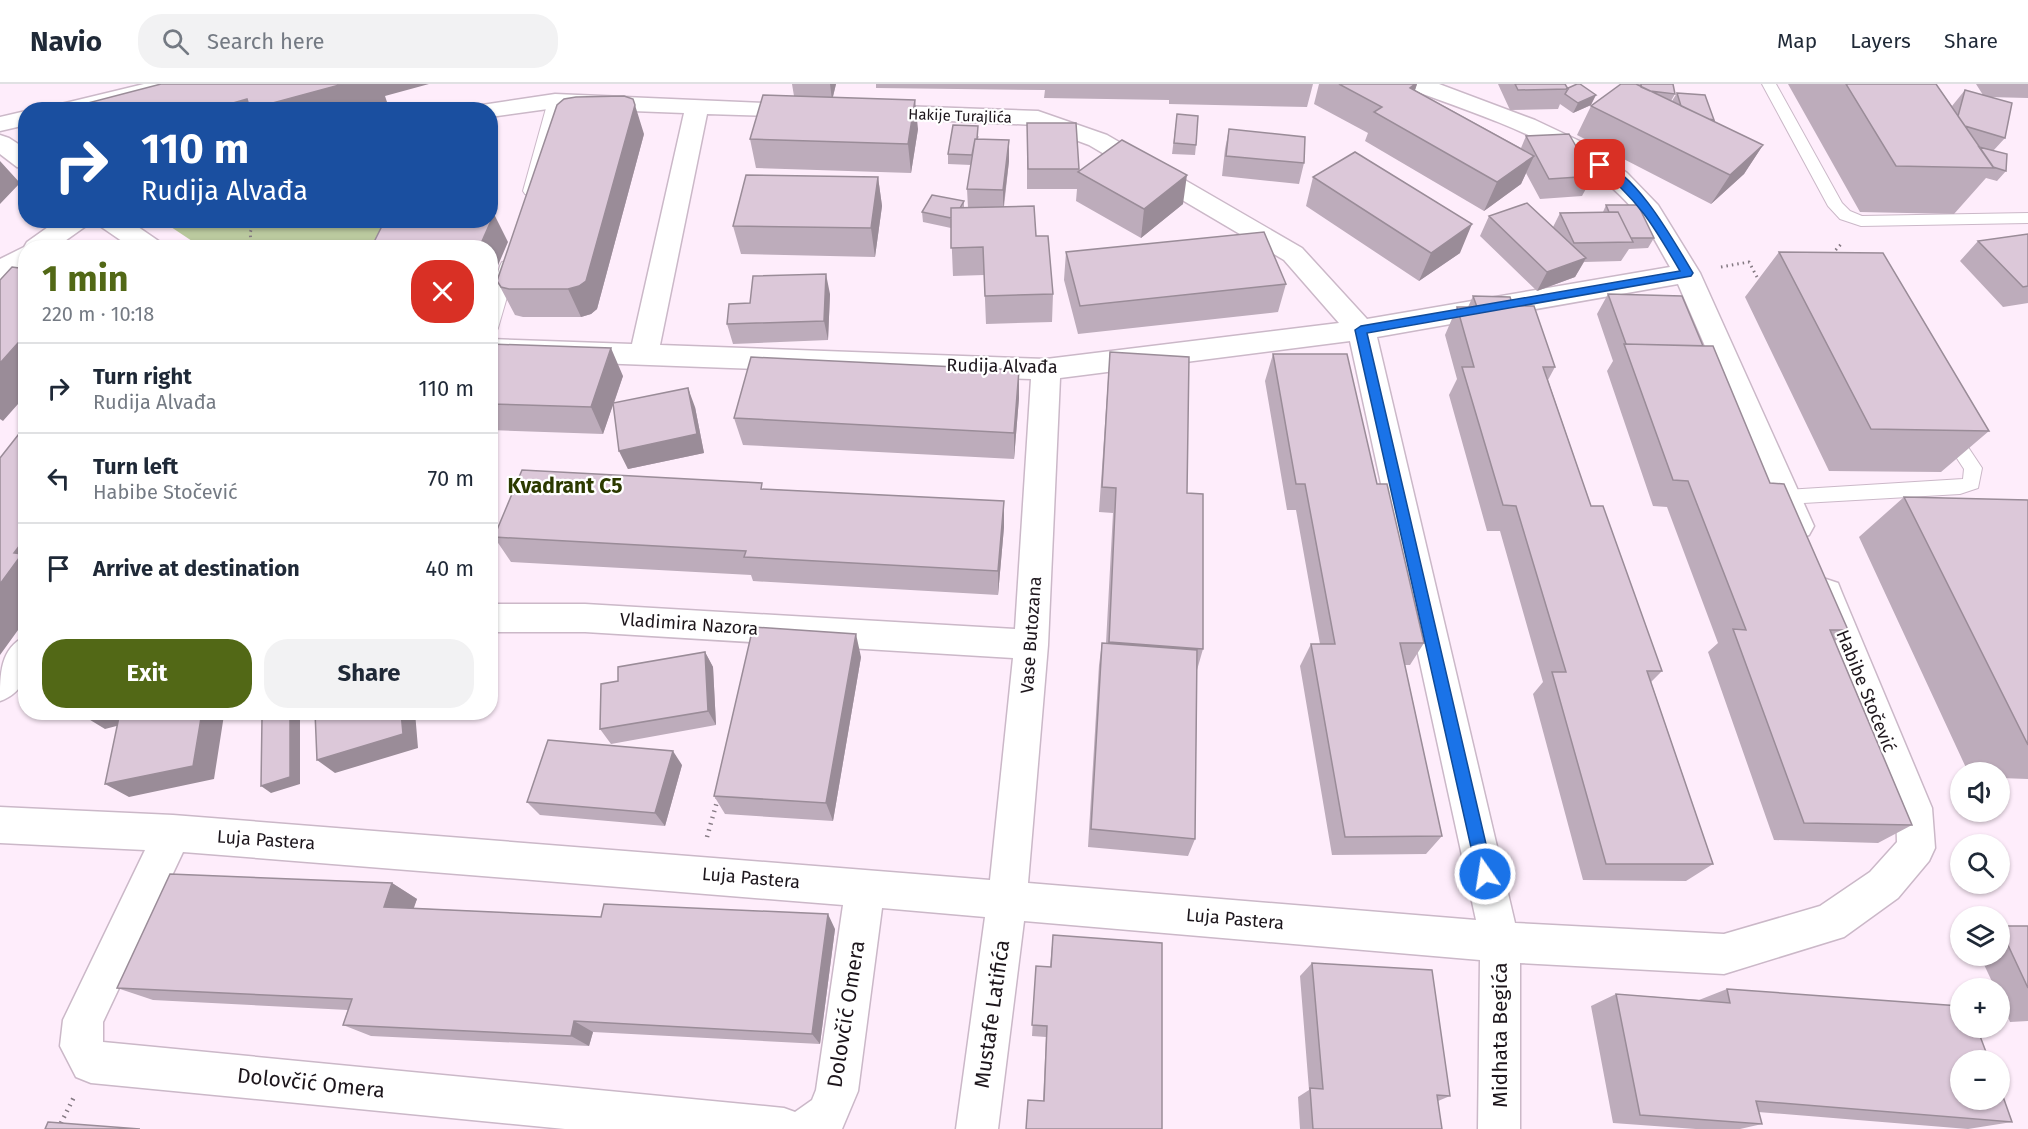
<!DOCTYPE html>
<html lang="en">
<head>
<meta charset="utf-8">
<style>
	body { margin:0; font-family:"Fira Sans",sans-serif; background:#f2f2f3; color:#1f2937; height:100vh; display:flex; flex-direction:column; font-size:22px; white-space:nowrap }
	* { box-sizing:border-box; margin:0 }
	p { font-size:20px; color:#747a83 }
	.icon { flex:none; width:33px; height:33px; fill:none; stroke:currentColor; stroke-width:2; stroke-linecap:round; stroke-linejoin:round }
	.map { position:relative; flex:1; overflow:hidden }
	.side { position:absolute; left:18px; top:156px; width:480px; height:480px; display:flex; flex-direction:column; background:#fff; border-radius:24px; box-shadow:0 2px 4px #0004 }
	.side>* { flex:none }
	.hud { position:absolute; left:18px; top:18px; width:480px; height:126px; border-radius:24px; box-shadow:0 2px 4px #0004; background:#1a4fa0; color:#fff; overflow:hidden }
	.tools { position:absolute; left:1950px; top:678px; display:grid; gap:12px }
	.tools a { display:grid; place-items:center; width:60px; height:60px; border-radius:50%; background:#fff; box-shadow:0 2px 4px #0004; font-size:30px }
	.pin { position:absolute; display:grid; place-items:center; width:51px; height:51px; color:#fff; margin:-26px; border-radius:12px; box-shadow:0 3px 9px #0006 }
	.me { position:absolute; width:66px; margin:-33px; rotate:347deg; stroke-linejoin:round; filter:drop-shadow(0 0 4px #0008) }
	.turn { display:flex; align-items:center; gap:21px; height:126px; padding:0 24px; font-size:27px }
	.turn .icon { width:78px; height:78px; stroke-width:2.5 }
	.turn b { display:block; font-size:42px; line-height:51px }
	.round { display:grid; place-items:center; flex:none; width:63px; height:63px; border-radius:24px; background:#f2f2f3 }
	.headline { display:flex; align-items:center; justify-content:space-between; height:102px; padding:0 24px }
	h1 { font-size:36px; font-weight:700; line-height:45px; color:#526816 }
	.action { display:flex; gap:12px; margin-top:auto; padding:12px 24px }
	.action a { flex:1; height:69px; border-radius:24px; background:#526816; color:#fff; font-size:24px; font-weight:700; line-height:69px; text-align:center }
	.action a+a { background:#f2f2f3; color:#1f2937 }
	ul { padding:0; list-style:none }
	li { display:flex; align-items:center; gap:18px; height:90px; padding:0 24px; border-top:2px solid #e0e1e3 }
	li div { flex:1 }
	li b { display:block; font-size:22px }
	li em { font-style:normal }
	header { display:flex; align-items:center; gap:36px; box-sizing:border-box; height:84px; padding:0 30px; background:#fff; border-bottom:2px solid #e0e1e3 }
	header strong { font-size:28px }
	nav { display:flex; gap:33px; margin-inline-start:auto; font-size:21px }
	.search { width:420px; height:54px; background:#f2f2f3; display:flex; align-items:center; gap:15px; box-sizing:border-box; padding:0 21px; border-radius:24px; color:#747a83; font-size:22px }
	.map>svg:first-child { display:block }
</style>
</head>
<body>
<header>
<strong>Navio</strong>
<div class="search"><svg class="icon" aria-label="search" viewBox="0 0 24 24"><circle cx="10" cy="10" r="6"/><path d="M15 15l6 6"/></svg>Search here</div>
<nav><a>Map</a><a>Layers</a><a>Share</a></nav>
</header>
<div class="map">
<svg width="2028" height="1045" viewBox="0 0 2028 1045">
	<rect width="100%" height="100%" fill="#feedfb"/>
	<path fill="#bbca9f" d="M167,137H401L389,164L201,163L168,141Z"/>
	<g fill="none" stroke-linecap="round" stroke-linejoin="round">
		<defs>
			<path id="service" d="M1762,0H1776L1842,119L1850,127L1862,132L2028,129V139L1861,142L1840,135L1828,122Z
				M555,13L562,17L537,107L530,112L525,110L523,107L548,17Z
				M508,177L514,178L516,182L498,244L496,248L490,250V215L500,182L502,178Z
				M1948,340L1954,342L1982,384L1978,404L1960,410L1786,420L1780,418L1777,413L1780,408L1786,406L1963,395L1964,385L1939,347L1942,342Z"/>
			<path id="minor" d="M144,0H185L181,5L97,26H54L57,21Z
				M1406,0H1439L1535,36L1590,62L1627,89L1658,121L1700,189L1814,442L1809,451L1798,455L1787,451L1678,200L1377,253L1515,839L1724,850L1820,822L1870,788L1897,758L1896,724L1810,509L1814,499L1826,495L1838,499L1842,509L1932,724L1935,764L1929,777L1898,814L1844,853L1724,890L1520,879V1045H1478L1480,876L1024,837L998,1045H956L985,833L882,824L858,1007L842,1045H565L91,999L76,993L60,962L63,936L145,766L0,759V723L173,731L990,796L1013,574L585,548H490V520H585L1015,545L1031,295L490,275V255L632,260L684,29L555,24L490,33V26H479L482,21L555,10L811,21L815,26L811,31L803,33L707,30L660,261L1046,275L1339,239L1284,176L1089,61L1035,41L864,33L860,28L864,23L872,21L1038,27L1107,51L1302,164L1367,235L1670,183C1660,166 1651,147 1639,132C1582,61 1491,36 1410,5ZM1350,257L1476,836L1028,799L1048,561L1060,294ZM183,768L843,821L816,1006L812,1016L795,1028L784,1024L103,958V938Z
				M26,27V41L0,47V33Z
				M0,51L9,54L26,65V85L17,83L0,70Z
				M58,136H90L86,142L55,164H26V184L9,194L0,197V175L24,163L27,158Z
				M96,136H128L160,158L164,164H132L100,142Z
				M26,552C26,580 31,606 0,617C0,590 0,564 26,552Z"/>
		</defs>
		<use href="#service" stroke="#cbb8c8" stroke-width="2"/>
		<use href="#minor" stroke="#cbb8c8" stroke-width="3"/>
		<path stroke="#847982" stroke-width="3" stroke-dasharray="1.5 4" stroke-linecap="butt" d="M252,164L250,149L255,136
			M1832,170L1843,158
			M1721,183L1749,178L1757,193"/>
		<path stroke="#847982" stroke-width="4.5" stroke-dasharray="1.5 5" stroke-linecap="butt" d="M707,753L718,714
			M58,1045L74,1013"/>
		<use href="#service" fill="#fff" fill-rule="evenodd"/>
		<use href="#minor" fill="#fff" fill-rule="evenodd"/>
	</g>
	<path fill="#bdacbb" d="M792,0H836L833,13L918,45L911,89L756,84L750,55L794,12Z
		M876,0H1313L1307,23L1169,20V16L1044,14L1045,6L876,4Z
		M1319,0H1417L1415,6L1521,64L1526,52L1593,92L1582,112L1540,115L1526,89L1521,100L1484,127L1365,57L1368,49L1314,20Z
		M1498,0H1565L1567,4L1591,21L1573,29L1560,20L1558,25L1510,26Z
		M1638,0H1673L1675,10L1671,17H1672L1677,9L1714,36L1713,37L1763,61L1744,90L1711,120L1577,51L1591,22Z
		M1788,0H1936L1952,22L1965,6L1983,11L1976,0H2028V14L1988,13L2005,54L1993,67L2006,87L1997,97L1986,94L1954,130L1860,128Z
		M1177,30L1196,61L1195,71L1172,70Z
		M1027,39L1079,85V87L1183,120L1141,154L1076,117L1077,105H1027Z
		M1229,45L1304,79L1299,100L1222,92L1225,65Z
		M644,50L597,225L591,230L581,233H523L515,231L497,197Z
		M979,52L978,55L1009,77L1004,123L1036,152L1053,210L1052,238L986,240L984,191L953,192L951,144L923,138L922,128L964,117V124H968L967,105L971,81L948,80V70Z
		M878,93L882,122L875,173L741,170L733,142Z
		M1313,93L1460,169L1419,197L1306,122Z
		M1606,121L1654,154L1648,164L1629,165L1621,177L1584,178L1575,193L1537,207L1480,152L1489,132L1553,143L1560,129L1603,128Z
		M2028,150V219L2003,223L1960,177L1978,157Z
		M1066,168L1286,200L1278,228L1078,250L1064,196Z
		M1779,168L1989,347L1941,388L1829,387L1745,213Z
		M830,210L828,256L733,260L727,240L750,219Z
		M1608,210L1703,262L1770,399L1848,546L1835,557L1912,741L1878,759L1774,756L1708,568L1718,559L1667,423L1653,422L1607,287L1613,277L1597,230Z
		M1473,212L1513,222L1555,283L1548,296L1591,422L1662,587L1651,598L1713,780L1686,797L1583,796L1533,610L1543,598L1500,447H1487L1449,311L1457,295L1445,251L1457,223H1468Z
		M490,260L623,292L614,319L695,323L704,369L628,385L619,367L613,320L603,350L490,346Z
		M1110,268L1187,409L1203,565L1197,586L1195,755L1188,772L1088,763L1099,581L1102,559H1106L1113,429L1099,428L1108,295Z
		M1273,270L1377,400L1424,559L1410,581H1405L1442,752L1426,770L1332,771L1300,582L1311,560H1320L1296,426H1287L1265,297Z
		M1019,286V314L1014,375L743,361L734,334Z
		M764,405L1004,417V443L998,511L753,497L751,491L511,478L494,453Z
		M1904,413L2028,416V695L2000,694V688H1968L1859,453Z
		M705,568L713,583L716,641L611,660L600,645L618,597Z
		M861,573L833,737L725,730L714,712Z
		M682,681L665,742L540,731L527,718Z
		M392,799L417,815L413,824L835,845L820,960L593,948L589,962L371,952L343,941L348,926L153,916L117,904Z
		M2000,842H2028V937L2010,938L2000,914V904H1995L1980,872H2000Z
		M1053,851L1162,1045L1043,1017L1046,953L1032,952L1036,882L1050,883Z
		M1312,879L1450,1012L1438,1017L1442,1045H1300L1298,1013L1309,1006L1300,892Z
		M1727,905L2012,1038L1968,1045L1758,1028L1762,1040L1740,1045H1696L1613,1039L1591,922L1616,910L1699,916Z"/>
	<path fill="#9a8c98" d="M343,0H429L385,12L388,21L371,26H209L247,15Z
		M830,0H836L832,16Z
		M1415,0H1417L1408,27L1410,4Z
		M1596,11L1591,21L1573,29L1578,19Z
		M915,16L918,45L911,89L908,60Z
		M635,21L644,50L597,225L591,230L581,233L568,205Z
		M1009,56V77L1003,126V106Z
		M1763,61L1744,90L1711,120L1730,91Z
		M1534,72L1521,100L1484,127L1497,98Z
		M0,77L20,99L0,120Z
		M1187,91L1183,120L1141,154L1144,125Z
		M878,93L882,122L875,173L871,144Z
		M494,130L508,158L490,200V164H479Z
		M1472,140L1460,169L1419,197L1431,169Z
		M1586,174L1575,193L1537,207L1547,188Z
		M826,190L830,210L828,256L824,237Z
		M26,250V311L3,337L0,335V279Z
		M611,264L623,292L603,350L591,323Z
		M1019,286V314L1014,375V349Z
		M688,304L695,323L704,369L628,385L619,367Z
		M1004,417V443L998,511V487Z
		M26,453V535L0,571V500L14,469Z
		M856,550L861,573L833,737L826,719Z
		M705,568L713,583L716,641L708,627Z
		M90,628H170L105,645L82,631Z
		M202,628H221L224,631L214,695L129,713L105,700Z
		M290,628H293L300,634V700L271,709L261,702Z
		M401,628H415L418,664L335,689L317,676Z
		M673,667L682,681L665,742L655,729Z
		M392,799L417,815L409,838L384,823Z
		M828,830L835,845L820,960L812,950Z
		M574,937L593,948L589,962L571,952Z"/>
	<path fill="#dcc8d9" stroke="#9a8c98" stroke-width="1.5" d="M161,0H343L250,25L247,15L209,26H85L84,20Z
		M1339,0H1415L1410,4L1534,72L1497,98L1374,28L1382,23Z
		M1515,0H1565L1568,5L1518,6Z
		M1577,0H1580L1596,11L1578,19L1565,10L1568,5H1566Z
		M1621,0H1636L1763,61L1730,91L1591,22Z
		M1641,0H1673L1675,10L1650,7L1641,3Z
		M1846,0H1936L1994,84L1896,82Z
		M1965,6L2012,19L2005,54L1965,42L1958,32Z
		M1677,9L1705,11L1714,36L1709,35L1681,22Z
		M763,11L915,16L908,60L750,55Z
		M624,12L633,15L635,21L586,197L579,202L568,205H509L501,203L497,197L557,21L564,15L576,13Z
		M1177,30L1198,32L1196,61L1174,59Z
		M1027,39H1076L1079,85H1028Z
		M953,41L978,42L977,55H975L972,71L948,70Z
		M1229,45L1305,53L1304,79L1226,72Z
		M1569,50L1593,92L1549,95L1526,52Z
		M975,55L1009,56L1003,106L967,105Z
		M1122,56L1187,91L1144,125L1078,88Z
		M1979,63L2007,70L2006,87L1993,83Z
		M1355,68L1472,140L1431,169L1313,93Z
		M746,91L878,93L871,144L733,142Z
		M932,111L964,117L960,124H951V134L922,128Z
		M1527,119L1586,174L1547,188L1489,132Z
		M1606,121H1638L1654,154H1631L1618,128H1609Z
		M1034,122L1036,152H1048L1053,210L985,212L983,163L951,164V124Z
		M1618,128L1633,158L1574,159L1560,129Z
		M490,130H494L479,164H371L385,136H490Z
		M1264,148L1286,200L1080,222L1066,168Z
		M2028,150V202L2023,203L1978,157Z
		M1779,168L1883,169L1989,347L1871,345Z
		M12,183L26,185V250L0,279V196Z
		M826,190L824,237L727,240L729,220L750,219L753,192Z
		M1608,210L1682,212L1703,262L1626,260Z
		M1473,212L1510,213L1513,222H1534L1555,283H1543L1591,422H1603L1662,587H1647L1713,780H1606L1552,588H1566L1516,422L1503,421L1462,283H1474L1457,223H1477Z
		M490,260L611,264L591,323L490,320Z
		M1624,260L1713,262L1770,399L1784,400L1848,546H1830L1912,741L1804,739L1733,545L1746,546L1688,397L1673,396Z
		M1110,268L1189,273L1187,409L1203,410V565L1109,558L1116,404L1102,403Z
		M1273,270H1347L1377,400H1387L1424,559H1400L1442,752L1345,753L1311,560H1335L1305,400H1296Z
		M751,273L1019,286L1014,349L734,334Z
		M688,304L697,350L619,367L613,319Z
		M26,341V453L14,469L22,470L0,500V374Z
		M522,386L762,399L761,405L1004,417L998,487L744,473L746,467L494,453Z
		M1904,413L2028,416V661Z
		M753,543L856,550L826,719L714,712Z
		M1102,559L1197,566L1195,755L1091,745Z
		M705,568L708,627L600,645L601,600L618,597V583Z
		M143,628H202L193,682L105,700L119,633Z
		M283,628H290V693L261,702L262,634Z
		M315,628H401L403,650L317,676Z
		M548,656L673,667L655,729L527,718Z
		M170,790L392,799L384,823L601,833L604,820L828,830L812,950L574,937L571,952L343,941L352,915L117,904Z
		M2000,842H2028V904L2000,844Z
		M1053,851L1162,859V1045H1026L1028,1016L1044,1017L1047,942L1032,941L1036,882L1051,883Z
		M1312,879L1432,886L1450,1012L1437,1011L1442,1045H1313L1310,1004L1323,1005Z
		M1727,905L1960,922V944H1977L1989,976H1960V1016H2000V1004L2012,1038L1756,1017L1762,1040L1640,1031L1616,910L1730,919Z
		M48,1038L140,1045H45Z"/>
	<path fill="#1a73e8" stroke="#114b97" stroke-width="1.5" d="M1600,77C1638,91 1673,156 1693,189L1691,192L1367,249L1493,790L1491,795L1485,798L1479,795L1477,790L1355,246L1361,242L1680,187C1655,144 1637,113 1596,83L1594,81Z"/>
	<g text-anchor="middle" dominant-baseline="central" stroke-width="4.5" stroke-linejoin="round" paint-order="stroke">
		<g font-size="15" fill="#1d161c" stroke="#fff">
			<text transform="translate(960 32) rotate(2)">Hakije Turajlića</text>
		</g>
		<g font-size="18" fill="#1d161c" stroke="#fff">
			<text transform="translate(1002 282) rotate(1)">Rudija Alvađa</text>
			<text transform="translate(689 540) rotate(4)">Vladimira Nazora</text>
			<text transform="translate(1031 551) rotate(-86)">Vase Butozana</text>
			<text transform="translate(1866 607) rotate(68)">Habibe Stočević</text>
			<text transform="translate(266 756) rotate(4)">Luja Pastera</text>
			<text transform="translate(751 794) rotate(5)">Luja Pastera</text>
			<text transform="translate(1235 835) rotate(5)">Luja Pastera</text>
		</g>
		<g font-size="21" font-weight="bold" fill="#2c3a00" stroke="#fff">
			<text x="565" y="402">Kvadrant C5</text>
		</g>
		<g font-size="21" fill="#1d161c" stroke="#fff">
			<text transform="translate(846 930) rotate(-81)">Dolovčić Omera</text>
			<text transform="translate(992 930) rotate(-82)">Mustafe Latifića</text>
			<text transform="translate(1500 951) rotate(-90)">Midhata Begića</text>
			<text transform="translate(311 999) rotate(6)">Dolovčić Omera</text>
		</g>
	</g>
</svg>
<div class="tools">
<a><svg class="icon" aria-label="sound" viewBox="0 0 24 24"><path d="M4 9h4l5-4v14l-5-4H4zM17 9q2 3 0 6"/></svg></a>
<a><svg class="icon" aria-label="search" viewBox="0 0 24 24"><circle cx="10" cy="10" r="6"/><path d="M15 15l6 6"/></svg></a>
<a><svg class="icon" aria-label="layers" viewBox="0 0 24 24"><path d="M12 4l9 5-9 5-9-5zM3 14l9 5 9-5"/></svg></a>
<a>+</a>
<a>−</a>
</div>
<div class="pin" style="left:1600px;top:81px;background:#d93025"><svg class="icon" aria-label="arrive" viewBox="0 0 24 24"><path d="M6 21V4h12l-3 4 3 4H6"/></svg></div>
<svg class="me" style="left:1485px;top:790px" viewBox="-20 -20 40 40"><circle r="17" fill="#1a73e8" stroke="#fff" stroke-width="3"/><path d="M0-11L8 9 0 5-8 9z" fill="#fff"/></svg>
<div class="hud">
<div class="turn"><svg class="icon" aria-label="right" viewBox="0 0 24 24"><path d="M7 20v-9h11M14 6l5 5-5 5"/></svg><div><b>110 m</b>Rudija Alvađa</div></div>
</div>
<section class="side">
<div class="headline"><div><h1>1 min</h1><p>220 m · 10:18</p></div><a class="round" style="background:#d93025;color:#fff"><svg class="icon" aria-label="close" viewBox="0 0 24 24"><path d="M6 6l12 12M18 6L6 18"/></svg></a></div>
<ul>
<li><svg class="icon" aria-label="right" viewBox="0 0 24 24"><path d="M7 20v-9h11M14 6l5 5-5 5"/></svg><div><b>Turn right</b><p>Rudija Alvađa</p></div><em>110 m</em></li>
<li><svg class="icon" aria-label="left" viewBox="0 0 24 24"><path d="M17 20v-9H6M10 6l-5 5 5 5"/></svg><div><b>Turn left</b><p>Habibe Stočević</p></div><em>70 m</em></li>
<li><svg class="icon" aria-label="arrive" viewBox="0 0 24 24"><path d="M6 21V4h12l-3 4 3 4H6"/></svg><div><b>Arrive at destination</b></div><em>40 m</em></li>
</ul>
<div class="action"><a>Exit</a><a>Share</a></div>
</section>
</div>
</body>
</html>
